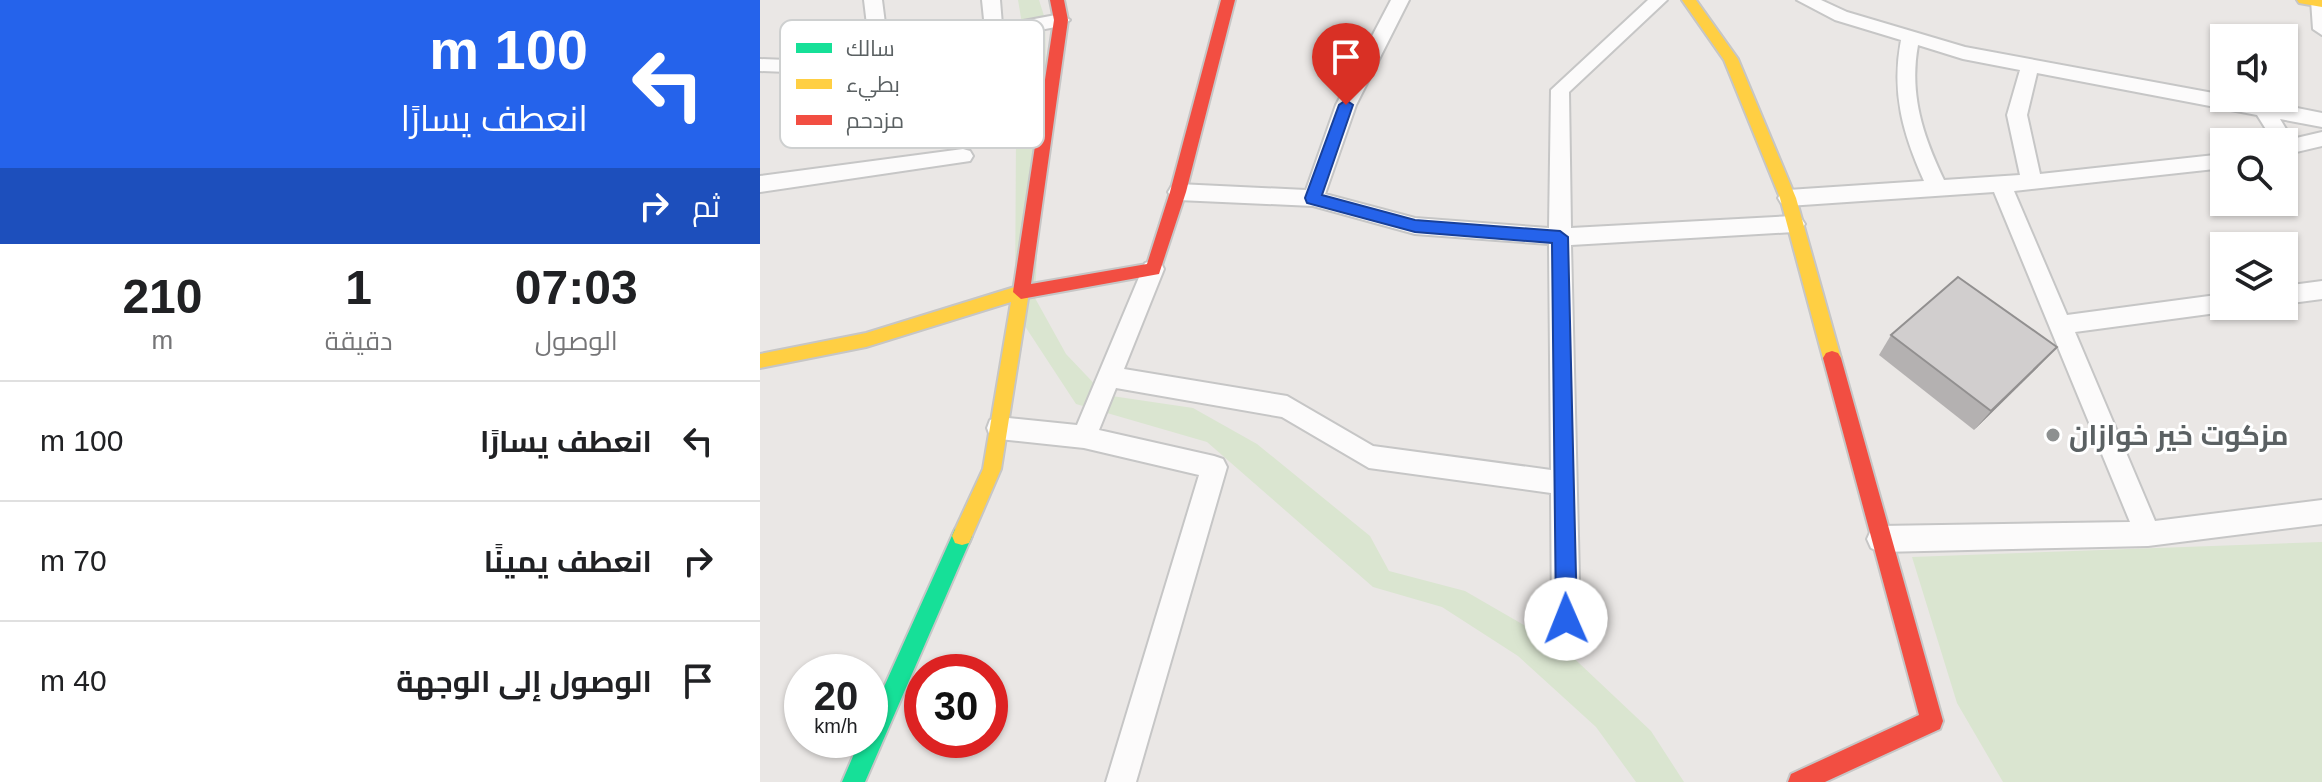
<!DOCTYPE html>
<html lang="ar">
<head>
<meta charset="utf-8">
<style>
	body { margin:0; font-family:Arial,Cairo,sans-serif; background:#f6f6f6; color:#202124; direction:rtl; height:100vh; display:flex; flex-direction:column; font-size:30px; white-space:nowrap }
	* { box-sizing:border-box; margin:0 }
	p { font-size:26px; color:#757577 }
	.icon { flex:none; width:44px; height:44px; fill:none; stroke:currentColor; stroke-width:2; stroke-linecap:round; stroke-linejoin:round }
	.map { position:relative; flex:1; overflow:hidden; direction:ltr }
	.drawer { display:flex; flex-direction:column; background:#fff; width:760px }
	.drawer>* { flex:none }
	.banner { background:#2563eb; color:#fff; overflow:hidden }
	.buttons { position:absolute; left:1450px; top:24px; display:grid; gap:16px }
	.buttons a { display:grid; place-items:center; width:88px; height:88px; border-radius:0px; background:#fff; box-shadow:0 2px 6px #0004; font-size:40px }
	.speed { position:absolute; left:24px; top:654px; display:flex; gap:16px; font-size:40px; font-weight:700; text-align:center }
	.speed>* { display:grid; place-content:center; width:104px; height:104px; border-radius:50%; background:#fff; box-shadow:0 2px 6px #0004; line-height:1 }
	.speed small { font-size:20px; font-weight:400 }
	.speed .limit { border:12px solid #d22; background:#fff; color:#111 }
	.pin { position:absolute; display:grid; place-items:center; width:68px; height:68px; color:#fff; margin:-82px -34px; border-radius:50% 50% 50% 0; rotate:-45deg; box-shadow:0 0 8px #0007 }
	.pin .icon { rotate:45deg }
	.me { position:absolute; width:88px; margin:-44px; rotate:359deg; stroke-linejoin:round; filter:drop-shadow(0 0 6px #0008) }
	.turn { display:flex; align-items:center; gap:28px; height:168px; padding:0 40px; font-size:36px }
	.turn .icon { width:104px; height:104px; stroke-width:2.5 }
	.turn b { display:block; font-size:56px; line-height:68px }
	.then { display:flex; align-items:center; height:76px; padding:0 40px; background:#0003; gap:16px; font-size:30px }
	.eta { display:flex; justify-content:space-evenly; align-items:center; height:136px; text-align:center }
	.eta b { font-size:48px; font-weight:800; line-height:56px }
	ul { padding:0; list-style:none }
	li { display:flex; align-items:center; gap:24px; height:120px; padding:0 40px; border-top:2px solid #e0e0e0 }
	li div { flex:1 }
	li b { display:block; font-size:30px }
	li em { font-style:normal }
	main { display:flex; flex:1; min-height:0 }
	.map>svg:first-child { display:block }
</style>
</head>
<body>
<main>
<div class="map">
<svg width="1562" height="782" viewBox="0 0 1562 782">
	<rect width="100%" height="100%" fill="#eae7e5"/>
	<path fill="#dae5d0" d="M258,0H279L285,19L286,67L275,298L306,354L345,395L433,408L497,444L610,536L629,571L705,591L802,647L891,731L924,782H876L836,727L758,656L682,607L613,587L447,442L316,404L255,311L256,133L265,41Z
		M1562,542V782H1243L1197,703L1152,557Z"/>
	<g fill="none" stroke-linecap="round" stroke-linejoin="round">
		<defs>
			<path id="street" d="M104,0H122L128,47L225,29L222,0H240L242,25L301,14L310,20L301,26L54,73L0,71V59L54,61L110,50Z
				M631,0H649L596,105L565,194L655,218L789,228L791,90L888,0H907L809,92L811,228L1034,216L1041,218L1045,224L1041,230L1034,232L811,245L820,619L816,629L806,633L796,629L792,619L791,493L609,468L522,417L356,388L339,430L454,456L463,459L467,467L376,782H346L439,475L324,448L239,439L230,436L227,428L230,420L239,417L317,425L385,263L393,260L401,263L404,269L364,369L527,396L613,446L791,470L789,244L655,234L553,206L418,200L411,197L408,192L411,187L418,184L546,190L576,105Z
				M1037,0H1061L1087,12L1205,47L1464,95V98L1503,101L1562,113V127L1520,119L1532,139L1562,132V146L1524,155V142H1514L1497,115L1277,73L1267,115L1280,174L1464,154V168L1254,191L1307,315L1464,294V306H1474L1464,312L1315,332L1395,521L1562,500V524L1388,546L1120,552L1111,548L1107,539L1111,530L1120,526L1370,522L1234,192L1028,206L1021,203L1018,198L1021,193L1028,190L1164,181C1143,134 1131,93 1141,40L1075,20ZM1158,45L1203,59L1260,70L1247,115L1260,175L1184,180C1163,136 1149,95 1158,45Z
				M1551,0H1562V35L1553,29Z
				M203,149L210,151L213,156L210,161L0,192V176Z
				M1562,281V299L1524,304V286Z"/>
			<path id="fast" d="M202,527L209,529L212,536L105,782H82L100,740H110V718L195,529Z"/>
			<path id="slow" d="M922,0H936L978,59L1036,198L1081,358L1078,363H1066L1063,358L1020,198L964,60Z
				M1537,0H1562V7L1539,3Z
				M261,285L269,292L241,469L209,543L202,545L195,543L192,536L223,469L251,302L106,347L0,368V354L106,333Z"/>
			<path id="jam" d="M290,0H304L308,20L271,284L387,264L410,192L461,0H475L426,192L399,274L261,299L253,292L294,20Z
				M1072,351L1078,353L1081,358L1183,721L1180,729L1065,782H1028L1031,774L1159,715L1063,358L1066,353Z"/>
		</defs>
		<use href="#street" stroke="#c6c6c6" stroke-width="4"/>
		<use href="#fast" stroke="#c6c6c6" stroke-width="4"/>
		<use href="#slow" stroke="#c6c6c6" stroke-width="4"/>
		<use href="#jam" stroke="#c6c6c6" stroke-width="4"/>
		<use href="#street" fill="#fcfbfb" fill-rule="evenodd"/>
		<use href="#fast" fill="#16e098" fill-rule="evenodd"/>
		<use href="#slow" fill="#ffcf43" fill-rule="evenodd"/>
		<use href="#jam" fill="#f24e42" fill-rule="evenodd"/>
	</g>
	<path fill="#b4b1b1" d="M1131,335L1278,367L1214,430L1119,355Z"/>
	<path fill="#929090" d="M1297,347L1278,367L1214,430L1231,411Z"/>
	<path fill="#d1cece" stroke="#929090" stroke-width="2" d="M1198,277L1297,347L1231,411L1131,335Z"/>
	<path fill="#2563eb" stroke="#184099" stroke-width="2" d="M586,100L593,105L562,195L655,220L800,231L808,237L817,619L814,626L806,629L799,626L796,619L792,243L655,232L547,203L545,198L579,105Z"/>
	<circle fill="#8d9090" stroke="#fff" stroke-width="3" cx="1293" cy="435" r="8"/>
	<g text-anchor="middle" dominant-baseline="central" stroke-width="6" stroke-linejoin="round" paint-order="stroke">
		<g font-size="28" font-weight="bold" fill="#5b6163" stroke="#fff" text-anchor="start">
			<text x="1309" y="435">مزكوت خير خوازان</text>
		</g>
	</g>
	<rect x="20" y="20" width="264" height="128" rx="12" fill="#fff" stroke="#ced0d0" stroke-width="2"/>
	<rect x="36" y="43" width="36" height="10" fill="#16e098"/>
	<rect x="36" y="79" width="36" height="10" fill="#ffcf43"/>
	<rect x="36" y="115" width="36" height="10" fill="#f24e42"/>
	<g font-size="22" fill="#5b6163">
		<text x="86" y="56">سالك</text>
		<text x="86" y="92">بطيء</text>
		<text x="86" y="128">مزدحم</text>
	</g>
</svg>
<div class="buttons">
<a><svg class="icon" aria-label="sound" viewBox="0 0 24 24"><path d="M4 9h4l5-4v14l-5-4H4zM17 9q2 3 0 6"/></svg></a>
<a><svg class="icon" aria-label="search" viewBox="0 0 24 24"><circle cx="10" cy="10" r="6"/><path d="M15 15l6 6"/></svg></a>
<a><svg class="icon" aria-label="layers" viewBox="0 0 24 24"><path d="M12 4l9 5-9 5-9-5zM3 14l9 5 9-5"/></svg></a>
</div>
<div class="speed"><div>20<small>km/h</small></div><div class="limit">30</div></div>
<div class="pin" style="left:586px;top:105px;background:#d93025"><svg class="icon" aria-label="arrive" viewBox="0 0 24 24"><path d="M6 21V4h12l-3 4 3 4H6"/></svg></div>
<svg class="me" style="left:806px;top:619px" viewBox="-20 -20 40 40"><circle r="19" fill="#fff"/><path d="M0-13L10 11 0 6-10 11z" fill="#2563eb"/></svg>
</div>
<section class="drawer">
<div class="banner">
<div class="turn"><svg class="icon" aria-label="left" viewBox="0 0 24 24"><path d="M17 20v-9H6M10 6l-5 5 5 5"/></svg><div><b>100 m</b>انعطف يسارًا</div></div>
<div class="then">ثم<svg class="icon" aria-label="right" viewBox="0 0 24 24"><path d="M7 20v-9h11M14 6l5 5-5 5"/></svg></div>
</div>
<div class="eta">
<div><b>07:03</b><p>الوصول</p></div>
<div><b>1</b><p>دقيقة</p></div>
<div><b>210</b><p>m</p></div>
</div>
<ul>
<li><svg class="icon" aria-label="left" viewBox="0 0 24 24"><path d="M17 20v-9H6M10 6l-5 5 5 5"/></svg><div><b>انعطف يسارًا</b></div><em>100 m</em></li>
<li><svg class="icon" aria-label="right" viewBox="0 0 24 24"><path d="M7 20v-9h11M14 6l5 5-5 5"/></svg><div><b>انعطف يمينًا</b></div><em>70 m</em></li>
<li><svg class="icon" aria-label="arrive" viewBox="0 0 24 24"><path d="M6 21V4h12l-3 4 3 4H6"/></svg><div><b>الوصول إلى الوجهة</b></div><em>40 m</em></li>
</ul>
</section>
</main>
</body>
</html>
